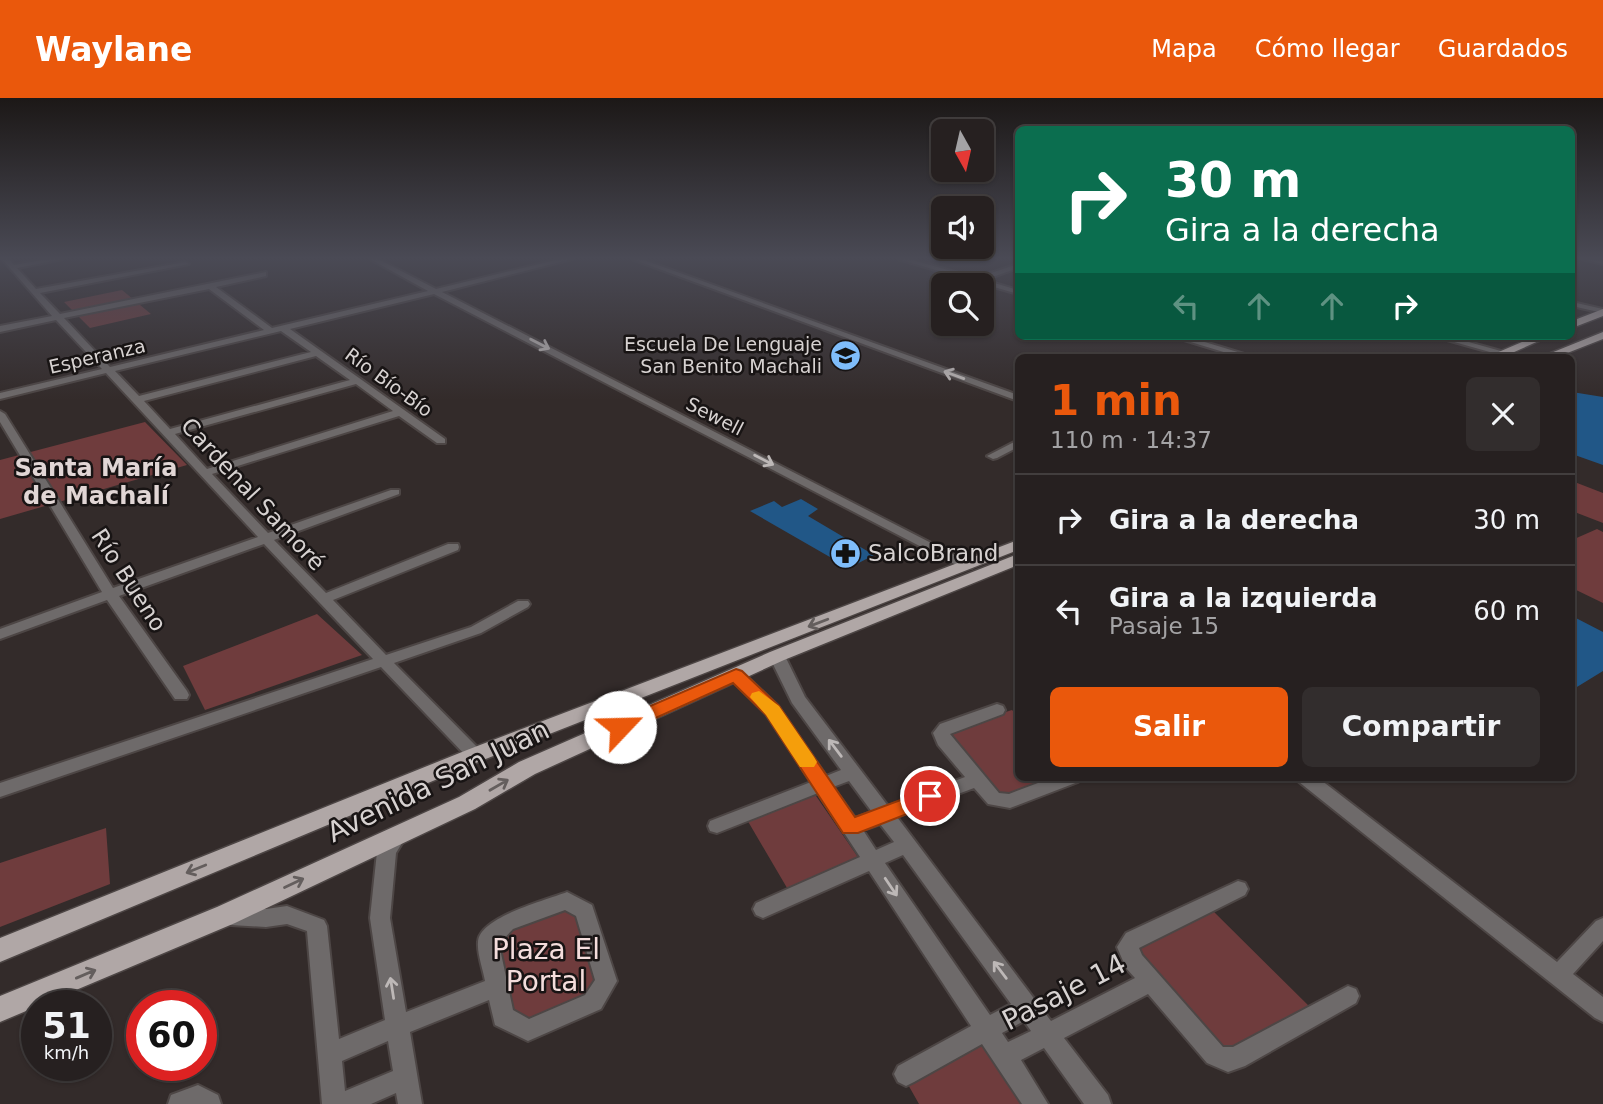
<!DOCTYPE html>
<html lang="es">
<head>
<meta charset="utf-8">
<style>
	body { margin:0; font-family:"DejaVu Sans",sans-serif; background:#322d2d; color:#f1f3f6; height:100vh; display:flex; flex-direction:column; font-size:26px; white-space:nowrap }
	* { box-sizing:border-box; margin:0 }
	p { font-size:23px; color:#a4a3a5 }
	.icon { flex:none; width:38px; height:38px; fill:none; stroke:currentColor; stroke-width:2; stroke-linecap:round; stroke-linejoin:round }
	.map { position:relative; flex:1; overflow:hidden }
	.sheet { position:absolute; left:1015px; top:256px; width:560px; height:427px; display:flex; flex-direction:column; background:#262020; border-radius:10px; box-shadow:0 2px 5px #0004,0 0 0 2px #423e3e }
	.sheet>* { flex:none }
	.top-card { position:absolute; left:1015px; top:28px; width:560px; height:214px; border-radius:10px; box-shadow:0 2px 5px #0004,0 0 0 2px #423e3e; background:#0b6e4f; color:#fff; overflow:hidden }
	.needle { width:46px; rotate:172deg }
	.tools { position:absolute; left:931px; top:21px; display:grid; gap:14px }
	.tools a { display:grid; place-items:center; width:63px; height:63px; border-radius:10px; background:#262020; box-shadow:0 2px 5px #0004,0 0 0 2px #423e3e; font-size:35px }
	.speed { position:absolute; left:21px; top:892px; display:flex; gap:14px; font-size:35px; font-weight:700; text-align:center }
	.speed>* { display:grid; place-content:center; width:91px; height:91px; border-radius:50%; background:#262020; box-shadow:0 2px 5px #0004,0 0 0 2px #423e3e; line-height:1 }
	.speed small { font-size:18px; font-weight:400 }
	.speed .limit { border:10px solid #d22; background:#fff; color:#111 }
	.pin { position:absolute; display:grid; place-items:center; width:60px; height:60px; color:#fff; margin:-30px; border:4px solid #fff; border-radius:50%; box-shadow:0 2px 7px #0007 }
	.me { position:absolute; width:77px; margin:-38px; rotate:66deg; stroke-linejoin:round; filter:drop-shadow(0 0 5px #0008) }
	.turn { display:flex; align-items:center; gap:24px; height:147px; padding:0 35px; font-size:32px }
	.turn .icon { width:91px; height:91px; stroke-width:2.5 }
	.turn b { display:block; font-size:49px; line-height:60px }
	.lanes { display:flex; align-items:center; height:66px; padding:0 35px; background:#0003; justify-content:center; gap:35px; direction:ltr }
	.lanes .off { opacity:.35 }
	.round { display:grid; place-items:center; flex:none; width:74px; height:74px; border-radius:10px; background:#322d2d }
	.head { display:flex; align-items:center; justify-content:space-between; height:119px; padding:0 35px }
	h1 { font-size:42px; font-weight:700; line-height:52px; color:#ea580c }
	.button { display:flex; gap:14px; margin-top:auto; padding:14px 35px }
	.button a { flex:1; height:80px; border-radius:10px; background:#ea580c; color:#fff; font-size:28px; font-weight:700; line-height:80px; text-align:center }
	.button a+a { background:#322d2d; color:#f1f3f6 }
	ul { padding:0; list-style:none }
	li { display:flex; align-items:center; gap:21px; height:91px; padding:0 35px; border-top:2px solid #423e3e }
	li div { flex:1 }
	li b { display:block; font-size:26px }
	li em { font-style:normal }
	header { display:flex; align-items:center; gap:42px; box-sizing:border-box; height:98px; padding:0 35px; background:#ea580c; color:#fff }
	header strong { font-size:33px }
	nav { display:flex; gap:38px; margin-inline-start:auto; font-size:24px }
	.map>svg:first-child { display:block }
</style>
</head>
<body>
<header>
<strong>Waylane</strong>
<nav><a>Mapa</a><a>Cómo llegar</a><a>Guardados</a></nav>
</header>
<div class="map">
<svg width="1603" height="1006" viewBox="0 0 1603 1006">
	<rect width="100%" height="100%" fill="#332b2a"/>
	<path fill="#6f3c3d" d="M122,192L151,216L90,230L64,204Z
		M145,324L187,367L0,421V362Z
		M1572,383L1603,395V425L1572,413Z
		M1597,431L1603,434V505L1572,490V442Z
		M317,516L362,557L205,612L183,568Z
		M1012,612L1018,618V679H1056L1009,697L995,696L949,644L952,631Z
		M814,695L862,765L790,795L746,720Z
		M106,730L110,786L0,829V765Z
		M567,803L585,813L606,883L593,904L528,932L503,919L488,843Z
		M1209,809L1315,914L1237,958L1218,955L1138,863L1133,844Z
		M987,941L1032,1006H919L906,983Z"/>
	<path fill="#215787" d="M1572,294L1603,299V367L1572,356Z
		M801,401L818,411L808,418L874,457L849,470L750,413L774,403L782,409Z
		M1572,518L1603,534V573L1572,592Z"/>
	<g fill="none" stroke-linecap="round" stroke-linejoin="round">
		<defs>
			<path id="street" d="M2,161H9L14,167L48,161H63L17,170L36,191L185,164L189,166L40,195L60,216L266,174V178L216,189L272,230L428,193L370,161H378L436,191L560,161H572L442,194L974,467L972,470H962L434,196L290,231L445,341V345H437L399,318L212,376L268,435L391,392H399V396L274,442L326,495L448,446H458L459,449L458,452L333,502L386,557L471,529L518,503H528L530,506L528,509L481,535L394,565L481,653L484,657L481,661L475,663L469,661L381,569L0,699V685L373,561L264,446L119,498L187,593L189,597L187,601H175L107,502L0,541V531L102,494L0,324V313L5,316L113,490L258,439L106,275L0,301V295L102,271L56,222L0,234V228L52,218ZM209,191L264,232L110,269L64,220ZM281,233L311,254L139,298L115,273ZM316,258L350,282L170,331L144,303ZM356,286L393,313L207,371L175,336Z
				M632,161H641L1018,297V303Z
				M898,161H909L976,180L1018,166V170L984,182L1018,192V196Z
				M1582,161L1603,162V166Z
				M1572,204L1603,211V215L1572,208Z
				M1171,238H1185L1254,259H1240Z
				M1433,238H1447L1508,255L1504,258Z
				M1018,342V349L997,360L993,361L987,358Z
				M777,553L785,558L805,599L888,708L965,679L938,647L933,635L940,626L997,606L1003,608L1005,612L1003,616L950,636L999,695L1009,696L1054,679H1081L1078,684L1010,710L988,706L974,690L897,719L1051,923L1135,880L1126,870L1117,849L1126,835L1238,783L1245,785L1248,791L1245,797L1139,850L1142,857L1223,949H1233L1348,888L1356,891L1359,898L1356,905L1245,968L1228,974L1207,965L1148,896L1064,940L1108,997L1111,1006H1084L1044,950L1021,962L1048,1006H1022L982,946L914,984L906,988L898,984L894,976L898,968L971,928L869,773L763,820L756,817L753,811L756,805L860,759L818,695L717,735L710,733L708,728L710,723L811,684L766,616L731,581L728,577L731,573H741L778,608L826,678L841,672L792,605L769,558ZM849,683L872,714L855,720L833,689ZM880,726L894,744L876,752L863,732ZM903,757L1011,906L990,917L885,765ZM1024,923L1031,933L1008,944L1002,935Z
				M1296,679H1317L1557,864L1596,823L1603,820V843L1573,876L1603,899V924L1595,920L1299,684Z
				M398,730L405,732L407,737L396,755L390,820L406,914L485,883C483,871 477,856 478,844C479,819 547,802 567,794L592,807L617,883L601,911L528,943L495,927L489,902L410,934L422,1006H398L396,995L371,1006H322L307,833L287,826L266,829L231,827L224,824L221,818L224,812L231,809L266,811L287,808L324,822L327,828L339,941L385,922L370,820L377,754L391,732ZM565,812L576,818L595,882L585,897L529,921L513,912L499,846L513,831ZM388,943L393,973L345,993L342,963Z
				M198,987L218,997L221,1006H168L171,997Z"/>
			<path id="primary" d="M1603,211V218L1572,230V223Z
				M1603,234V241L1557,259H1541Z
				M1536,238H1550L1503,259H1487Z
				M1018,442V452L483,662L0,864V840L467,652Z
				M1018,456V467L784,562L535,676L475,711L235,825L0,924V898L217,809L459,699L519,664L770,554Z"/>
		</defs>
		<use href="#street" stroke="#4d4645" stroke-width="4"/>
		<use href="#primary" stroke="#4d4645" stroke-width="3"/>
		<use href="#street" fill="#6e6a6a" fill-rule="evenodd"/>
		<use href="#primary" fill="#b0a7a6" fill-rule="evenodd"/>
	</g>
	<defs><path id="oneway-shaft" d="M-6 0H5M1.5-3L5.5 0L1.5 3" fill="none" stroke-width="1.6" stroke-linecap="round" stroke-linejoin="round" transform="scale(1.75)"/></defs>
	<g stroke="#bdb8b7">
		<use href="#oneway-shaft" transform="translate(540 246) rotate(27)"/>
		<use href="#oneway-shaft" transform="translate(954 277) rotate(-160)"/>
		<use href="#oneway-shaft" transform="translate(764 362) rotate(27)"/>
		<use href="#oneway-shaft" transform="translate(835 650) rotate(-127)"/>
		<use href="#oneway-shaft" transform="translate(891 789) rotate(56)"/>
		<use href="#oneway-shaft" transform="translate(1000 872) rotate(-127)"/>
		<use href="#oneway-shaft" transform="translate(392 890) rotate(-99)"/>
	</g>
	<g stroke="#645e5d">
		<use href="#oneway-shaft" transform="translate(818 525) rotate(159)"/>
		<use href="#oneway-shaft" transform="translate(499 687) rotate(-30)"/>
		<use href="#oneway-shaft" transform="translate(196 771) rotate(158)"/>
		<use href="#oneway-shaft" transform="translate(294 785) rotate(-25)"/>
		<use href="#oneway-shaft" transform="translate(86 876) rotate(-23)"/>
	</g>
	<linearGradient id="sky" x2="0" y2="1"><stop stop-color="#1c1817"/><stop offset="0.53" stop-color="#4a4a55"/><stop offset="1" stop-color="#4a4a55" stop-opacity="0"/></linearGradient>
	<rect width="1603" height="302" fill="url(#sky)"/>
	<path fill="#ea580c" stroke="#983908" stroke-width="2" d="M736,571L742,573L779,608L855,719L930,691L938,693L941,698L938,704L858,735H843L766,617L733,585L627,633L620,635L610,629L613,624Z"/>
	<path fill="#f59e0b" d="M759,593L779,608L814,659L817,664L814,669H800L766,617L750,599L752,595Z"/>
	<defs>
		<symbol id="school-disc" viewBox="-11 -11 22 22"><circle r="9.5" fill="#7fbdfa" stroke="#181414"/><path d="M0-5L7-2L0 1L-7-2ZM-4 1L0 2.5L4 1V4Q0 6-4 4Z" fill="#111"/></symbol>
		<symbol id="pharmacy-disc" viewBox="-11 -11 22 22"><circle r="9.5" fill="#7fbdfa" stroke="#181414"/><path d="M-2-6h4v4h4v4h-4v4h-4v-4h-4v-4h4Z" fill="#111"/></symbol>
	</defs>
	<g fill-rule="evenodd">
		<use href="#school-disc" x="828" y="240" width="35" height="35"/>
		<use href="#pharmacy-disc" x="828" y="438" width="35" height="35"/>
	</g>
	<g text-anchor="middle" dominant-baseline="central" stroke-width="5" stroke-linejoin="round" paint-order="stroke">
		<g font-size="19" fill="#d7d2d1" stroke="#181414" text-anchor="end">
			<text x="822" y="246">Escuela De Lenguaje<tspan x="822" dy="22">San Benito Machali</tspan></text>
		</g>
		<g font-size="19" fill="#d7d2d1" stroke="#181414">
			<text transform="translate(97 258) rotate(-13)">Esperanza</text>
			<text transform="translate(389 284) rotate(36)">Río Bío-Bío</text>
			<text transform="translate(715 318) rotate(27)">Sewell</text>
		</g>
		<g font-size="23" fill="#d7d2d1" stroke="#181414">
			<text transform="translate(253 396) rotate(47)">Cardenal Samoré</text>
			<text transform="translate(129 482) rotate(57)">Río Bueno</text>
		</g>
		<g font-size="23" fill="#d7d2d1" stroke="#181414" text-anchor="start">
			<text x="868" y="455">SalcoBrand</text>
		</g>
		<g font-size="24" font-weight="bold" fill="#e1d6d5" stroke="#181414">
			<text x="96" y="370">Santa María<tspan x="96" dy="28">de Machalí</tspan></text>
		</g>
		<g font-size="28" fill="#d7d2d1" stroke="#181414">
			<text transform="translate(438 683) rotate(-26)">Avenida San Juan</text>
			<text transform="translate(1064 894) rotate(-27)">Pasaje 14</text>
		</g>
		<g font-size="28" fill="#f4dddc" stroke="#181414">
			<text x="546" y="851">Plaza El<tspan x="546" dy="32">Portal</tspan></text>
		</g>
	</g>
</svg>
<div class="tools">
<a><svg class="needle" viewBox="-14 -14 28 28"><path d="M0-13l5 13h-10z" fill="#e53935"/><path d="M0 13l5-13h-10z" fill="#a4a3a5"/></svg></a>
<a><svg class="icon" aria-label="sound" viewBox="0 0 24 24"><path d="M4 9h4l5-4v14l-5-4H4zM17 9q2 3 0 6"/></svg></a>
<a><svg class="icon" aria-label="search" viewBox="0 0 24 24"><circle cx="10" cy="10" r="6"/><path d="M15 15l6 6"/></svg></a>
</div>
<div class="speed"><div>51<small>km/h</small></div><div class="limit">60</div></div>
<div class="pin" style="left:930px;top:698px;background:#d93025"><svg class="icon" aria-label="arrive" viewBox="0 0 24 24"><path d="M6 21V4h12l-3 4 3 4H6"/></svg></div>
<svg class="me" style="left:620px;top:629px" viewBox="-20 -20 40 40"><circle r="19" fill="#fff"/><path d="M0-13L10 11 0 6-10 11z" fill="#ea580c"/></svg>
<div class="top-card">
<div class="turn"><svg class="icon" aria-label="right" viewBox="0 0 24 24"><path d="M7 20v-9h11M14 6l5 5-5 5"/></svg><div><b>30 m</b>Gira a la derecha</div></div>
<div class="lanes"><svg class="icon off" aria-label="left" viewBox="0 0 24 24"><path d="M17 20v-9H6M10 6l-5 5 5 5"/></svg><svg class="icon off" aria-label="ahead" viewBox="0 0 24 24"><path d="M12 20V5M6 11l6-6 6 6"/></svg><svg class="icon off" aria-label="ahead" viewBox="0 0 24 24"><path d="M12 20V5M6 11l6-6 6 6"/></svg><svg class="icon" aria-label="right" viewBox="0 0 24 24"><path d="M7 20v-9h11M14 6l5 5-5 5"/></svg></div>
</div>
<section class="sheet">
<div class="head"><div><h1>1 min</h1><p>110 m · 14:37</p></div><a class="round"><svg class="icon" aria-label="close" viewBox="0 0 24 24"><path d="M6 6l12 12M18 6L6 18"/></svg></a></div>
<ul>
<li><svg class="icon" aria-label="right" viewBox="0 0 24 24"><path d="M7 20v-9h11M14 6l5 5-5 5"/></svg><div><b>Gira a la derecha</b></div><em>30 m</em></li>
<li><svg class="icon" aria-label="left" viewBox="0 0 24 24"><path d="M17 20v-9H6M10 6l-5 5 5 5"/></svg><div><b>Gira a la izquierda</b><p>Pasaje 15</p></div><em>60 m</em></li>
</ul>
<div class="button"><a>Salir</a><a>Compartir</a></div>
</section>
</div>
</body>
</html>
